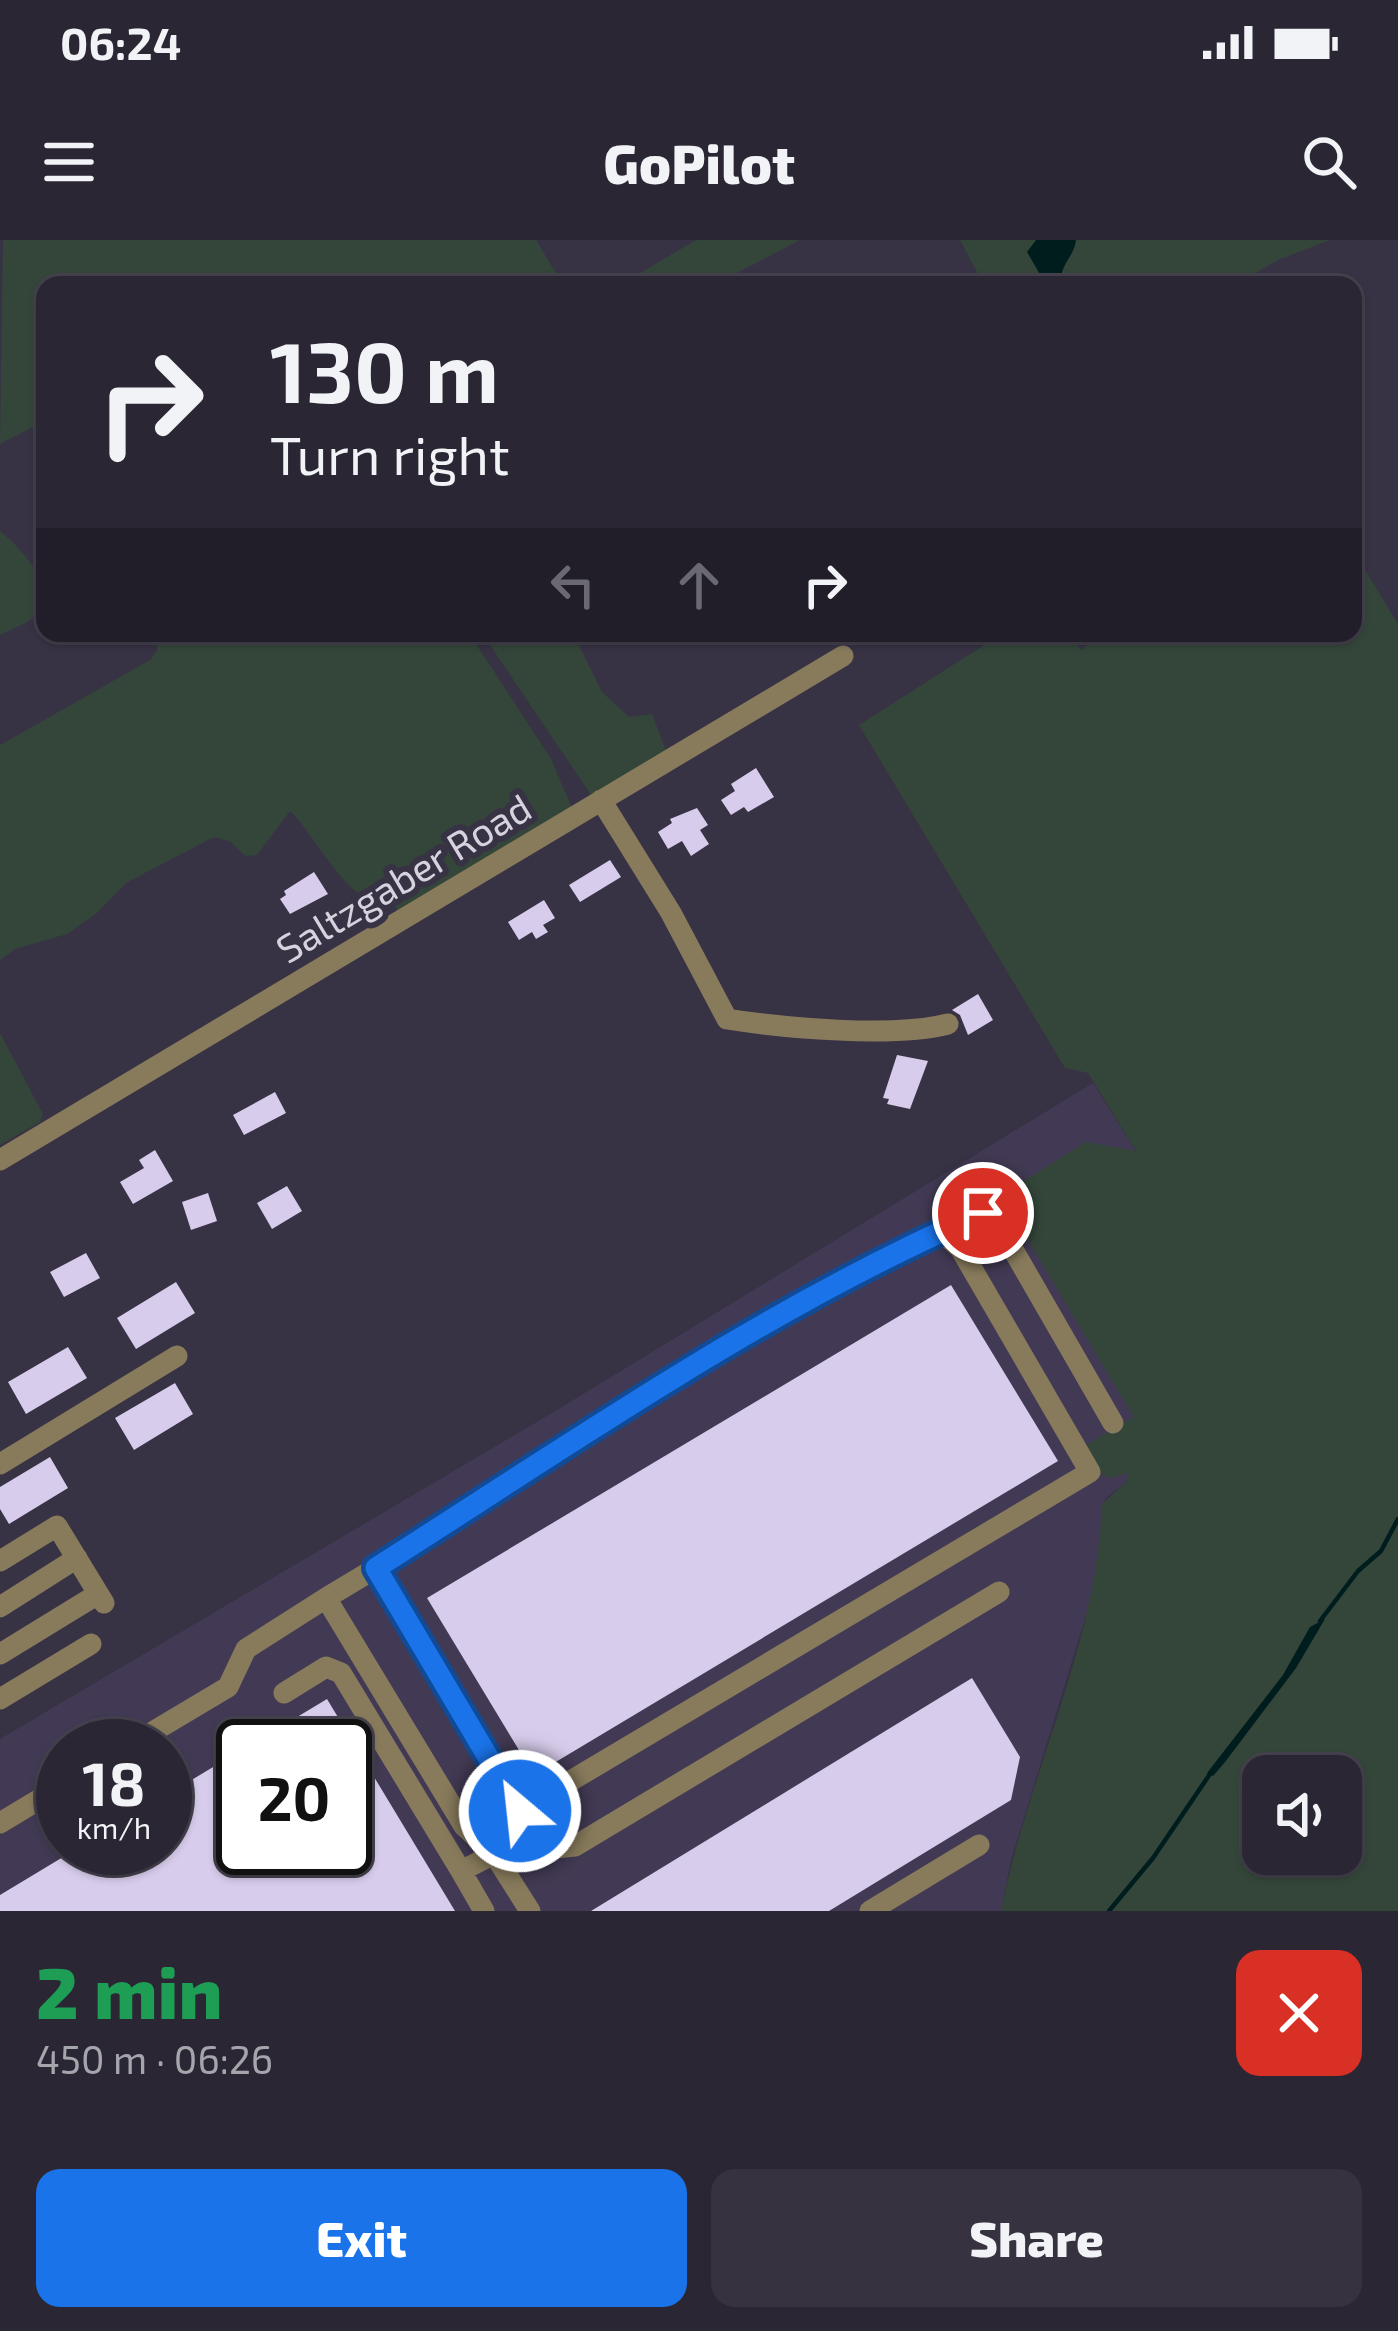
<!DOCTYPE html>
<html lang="en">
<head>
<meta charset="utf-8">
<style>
	body { margin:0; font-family:"Exo 2",sans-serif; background:#363240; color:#f1f3f6; height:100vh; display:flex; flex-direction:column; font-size:45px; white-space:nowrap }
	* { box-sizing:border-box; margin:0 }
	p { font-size:39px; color:#a5a5ac }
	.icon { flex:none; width:66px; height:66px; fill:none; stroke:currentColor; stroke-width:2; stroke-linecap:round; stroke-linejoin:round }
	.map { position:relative; height:1671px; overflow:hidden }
	.details { display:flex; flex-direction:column; background:#2a2634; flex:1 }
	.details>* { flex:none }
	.banner { position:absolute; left:36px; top:36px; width:1326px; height:366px; border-radius:24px; box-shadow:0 3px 9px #0004,0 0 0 3px #46434f; background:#2a2634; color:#f1f3f6; overflow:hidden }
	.controls { position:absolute; left:1242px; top:1515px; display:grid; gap:24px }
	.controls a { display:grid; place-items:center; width:120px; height:120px; border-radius:24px; background:#2a2634; box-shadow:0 3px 9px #0004,0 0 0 3px #46434f; font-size:60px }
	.speed { position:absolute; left:36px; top:1479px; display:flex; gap:24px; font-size:60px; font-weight:700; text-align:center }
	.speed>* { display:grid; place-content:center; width:156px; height:156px; border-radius:50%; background:#2a2634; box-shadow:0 3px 9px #0004,0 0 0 3px #46434f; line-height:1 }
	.speed small { font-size:30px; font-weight:400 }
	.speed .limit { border:6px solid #111; border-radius:18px; background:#fff; color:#111 }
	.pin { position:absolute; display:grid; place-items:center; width:102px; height:102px; color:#fff; margin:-51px; border:6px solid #fff; border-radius:50%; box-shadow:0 3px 12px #0007 }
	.me { position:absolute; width:132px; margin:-66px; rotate:332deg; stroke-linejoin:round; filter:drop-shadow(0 0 9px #0008) }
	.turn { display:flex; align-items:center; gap:42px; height:252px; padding:0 36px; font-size:54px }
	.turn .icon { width:156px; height:156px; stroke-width:2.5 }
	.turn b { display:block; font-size:84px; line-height:102px }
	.lanes { display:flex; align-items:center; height:114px; padding:0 36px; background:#0003; justify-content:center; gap:60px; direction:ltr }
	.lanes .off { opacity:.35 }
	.round { display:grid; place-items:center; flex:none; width:126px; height:126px; border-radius:24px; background:#363240 }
	.overview { display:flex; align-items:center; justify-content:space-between; height:204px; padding:0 36px }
	h1 { font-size:72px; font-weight:800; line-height:90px; color:#1e9e55 }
	.cta { display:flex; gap:24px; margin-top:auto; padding:24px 36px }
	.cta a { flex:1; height:138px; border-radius:24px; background:#1a73e8; color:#fff; font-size:48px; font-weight:800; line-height:138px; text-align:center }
	.cta a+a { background:#363240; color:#f1f3f6 }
	.status { display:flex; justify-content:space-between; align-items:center; height:84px; padding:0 60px; background:#2a2634; direction:ltr }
	.status svg { height:33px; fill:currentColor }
	header { display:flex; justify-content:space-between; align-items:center; height:156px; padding:0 36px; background:#2a2634; font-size:54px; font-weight:800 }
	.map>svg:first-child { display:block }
</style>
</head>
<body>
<div class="status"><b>06:24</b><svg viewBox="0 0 49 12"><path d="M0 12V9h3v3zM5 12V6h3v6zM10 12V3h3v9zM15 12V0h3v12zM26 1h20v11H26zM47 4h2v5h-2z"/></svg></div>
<header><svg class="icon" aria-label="menu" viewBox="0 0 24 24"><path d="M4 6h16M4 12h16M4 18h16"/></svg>GoPilot<svg class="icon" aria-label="search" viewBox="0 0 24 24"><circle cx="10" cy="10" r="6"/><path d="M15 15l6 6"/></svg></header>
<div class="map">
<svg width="1398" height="1671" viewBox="0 0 1398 1671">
	<rect width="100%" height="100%" fill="#383245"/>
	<path fill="#423a54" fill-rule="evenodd" d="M1093,843L1218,1042L1126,1242L1105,1259L1098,1336L1011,1620L1001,1671H0V1499L552,1173ZM63,1506H165V1608H63ZM243,1506H345V1608H243Z"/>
	<path fill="#34463a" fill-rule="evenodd" d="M3,0H536L563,45H45V181L0,204Z
		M696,0H800L714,45H620Z
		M960,0H1330L1278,20L1235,45H984Z
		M0,291C17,305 53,340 41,367C36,381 13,388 0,395Z
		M1353,310L1398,384V1671H1001C1028,1534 1097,1405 1102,1264L1126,1242L1129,1233L1111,1238L1101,1234L1086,1205L1134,1177L1001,955L1086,902L1136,911L1088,833L1065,828L859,485L1003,393H1069L1081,410L1102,393H1353ZM1323,1380L1296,1428L1225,1522L1213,1536L1208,1533L1283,1435L1310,1387ZM1263,1536H1341V1614H1263Z
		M156,393H469L551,519L572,568L400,673L393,664C353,675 316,595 290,571L257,615L245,616L231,602L214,597L126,643L96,674L67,694L15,709L0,720V505L150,420L157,410Z
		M482,393H573L602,452L629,477L652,474L667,513L591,555Z
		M0,793L43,874L40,882L0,905Z"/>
	<path fill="#001d1e" d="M1036,0H1076C1074,18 1059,24 1061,45L1045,43L1027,12Z
		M1325,1379L1296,1428L1225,1522L1213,1536L1207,1533L1283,1435L1310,1387Z"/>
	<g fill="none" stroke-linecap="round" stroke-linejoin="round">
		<path stroke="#001d1e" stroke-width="4.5" d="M1320,1381L1358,1331L1381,1311L1398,1279
			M1109,1671L1153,1618L1212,1531"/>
	</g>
	<path fill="#d7cceb" d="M756,528L774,557L748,572L744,567L731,575L721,560L735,551L731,544Z
		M697,568L708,585L700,590L709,604L691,616L682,601L668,609L658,592L672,583L670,579Z
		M610,620L621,637L580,662L569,645Z
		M314,632L328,654L290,674L280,659L286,655L284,651Z
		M544,660L555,678L543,685L548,692L536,699L532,692L519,700L508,682Z
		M978,754L993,780L968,795L960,775L952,770Z
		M897,815L928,821L910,869L887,864L889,859L883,858Z
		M275,852L286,873L244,895L233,875Z
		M155,910L173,941L133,964L120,942L144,928L139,920Z
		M287,946L302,971L272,989L257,963Z
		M208,953L217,981L191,990L182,962Z
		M86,1013L100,1038L64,1057L50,1032Z
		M176,1042L195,1073L136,1109L117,1078Z
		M951,1045L1058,1221L534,1535L427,1358Z
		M68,1107L87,1138L26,1174L8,1142Z
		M175,1143L193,1174L134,1210L115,1178Z
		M50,1217L68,1248L9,1284L0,1269V1247Z
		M972,1438L1020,1517L1011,1560L829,1671H591Z
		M327,1459L455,1671H0V1655L78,1608H165V1556L243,1509V1608H345V1506H249Z"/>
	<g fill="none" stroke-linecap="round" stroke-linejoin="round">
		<path stroke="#887b5c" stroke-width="21" d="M601,560L671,673L727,779C783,788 894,798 948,784
			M0,920L843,416
			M940,991L983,972L996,980L1113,1183
			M0,1224L177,1116
			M0,1321L57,1286L104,1363
			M326,1358L376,1328
			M0,1367L77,1318
			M0,1414L98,1354
			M284,1453L326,1427L341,1433L461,1631
			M0,1459L91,1404
			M129,1506L228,1447L246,1409L326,1358L464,1586L494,1614L530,1671
			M0,1583L63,1545
			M494,1614L520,1571L1090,1232L960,1008L940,991L663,1144L376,1328L520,1571
			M484,1671L461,1631L494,1614L575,1606L999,1352
			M870,1671L979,1605"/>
	</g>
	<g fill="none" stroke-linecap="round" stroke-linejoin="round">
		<defs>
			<path id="route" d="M520,1571L376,1328C573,1203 768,1066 983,973"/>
		</defs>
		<use href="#route" stroke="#114b97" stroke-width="30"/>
		<use href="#route" stroke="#1a73e8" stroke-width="21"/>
	</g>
	<g text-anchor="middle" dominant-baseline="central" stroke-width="12" stroke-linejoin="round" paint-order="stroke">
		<g font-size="39" fill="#d6d3df" stroke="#383245">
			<text transform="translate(403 637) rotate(-31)">Saltzgaber Road</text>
		</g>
	</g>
</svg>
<div class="controls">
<a><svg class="icon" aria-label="sound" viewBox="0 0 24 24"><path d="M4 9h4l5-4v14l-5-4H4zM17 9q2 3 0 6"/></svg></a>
</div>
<div class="speed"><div>18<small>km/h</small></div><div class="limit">20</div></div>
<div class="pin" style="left:983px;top:973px;background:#d93025"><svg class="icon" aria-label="arrive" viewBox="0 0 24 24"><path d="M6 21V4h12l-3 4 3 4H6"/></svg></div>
<svg class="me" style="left:520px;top:1571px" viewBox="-20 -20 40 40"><circle r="17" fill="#1a73e8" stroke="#fff" stroke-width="3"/><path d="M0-11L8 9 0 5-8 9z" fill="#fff"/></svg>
<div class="banner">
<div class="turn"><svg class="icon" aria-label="right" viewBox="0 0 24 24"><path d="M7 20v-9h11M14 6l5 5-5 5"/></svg><div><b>130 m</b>Turn right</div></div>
<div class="lanes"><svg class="icon off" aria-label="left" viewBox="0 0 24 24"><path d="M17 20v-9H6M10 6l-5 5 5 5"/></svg><svg class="icon off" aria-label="ahead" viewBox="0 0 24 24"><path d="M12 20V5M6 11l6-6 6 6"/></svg><svg class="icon" aria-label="right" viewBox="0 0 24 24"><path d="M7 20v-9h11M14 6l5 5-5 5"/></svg></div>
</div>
</div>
<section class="details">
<div class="overview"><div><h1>2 min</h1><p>450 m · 06:26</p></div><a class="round" style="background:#d93025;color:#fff"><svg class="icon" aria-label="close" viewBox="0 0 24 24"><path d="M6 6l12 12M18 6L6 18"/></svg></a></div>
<div class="cta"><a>Exit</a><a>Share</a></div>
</section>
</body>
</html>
